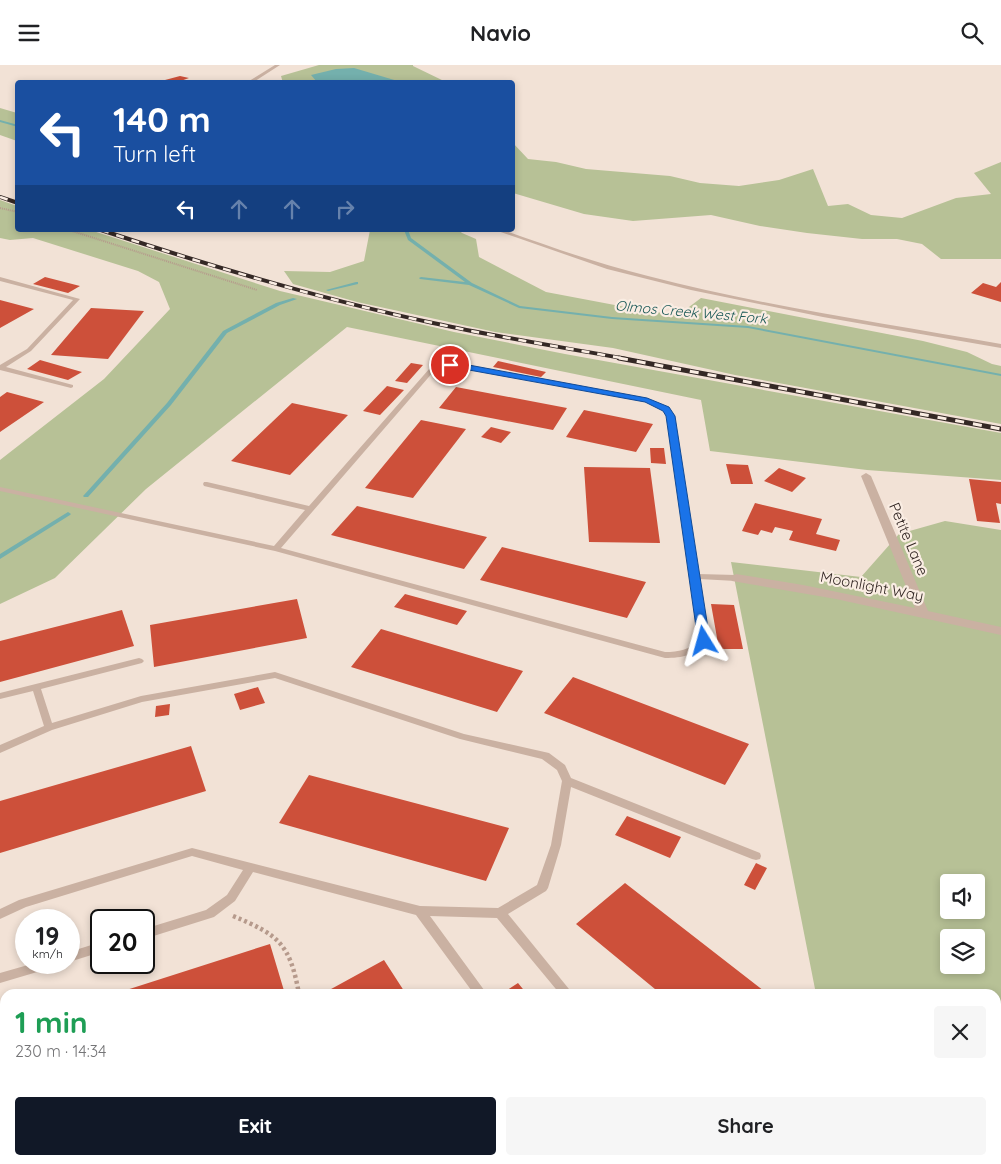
<!DOCTYPE html>
<html lang="en">
<head>
<meta charset="utf-8">
<style>
	body { margin:0; font-family:Quicksand,sans-serif; background:#f6f6f6; color:#202124; height:100vh; display:flex; flex-direction:column; font-size:19px; white-space:nowrap }
	* { box-sizing:border-box; margin:0 }
	p { font-size:16px; color:#757577 }
	.icon { flex:none; width:28px; height:28px; fill:none; stroke:currentColor; stroke-width:2; stroke-linecap:round; stroke-linejoin:round }
	.map { position:relative; flex:1; overflow:hidden }
	.panel { position:absolute; left:0px; top:924px; width:1001px; height:176px; display:flex; flex-direction:column; background:#fff; border-radius:15px 15px 0 0; box-shadow:0 2px 8px #0003 }
	.panel>* { flex:none }
	.guide { position:absolute; left:15px; top:15px; width:500px; height:152px; border-radius:5px; box-shadow:0 2px 8px #0003; background:#1a4fa0; color:#fff; overflow:hidden }
	.fabs { position:absolute; left:940px; top:809px; display:grid; gap:10px }
	.fabs a { display:grid; place-items:center; width:45px; height:45px; border-radius:5px; background:#fff; box-shadow:0 2px 8px #0003; font-size:25px }
	.speed { position:absolute; left:15px; top:844px; display:flex; gap:10px; font-size:25px; font-weight:700; text-align:center }
	.speed>* { display:grid; place-content:center; width:65px; height:65px; border-radius:50%; background:#fff; box-shadow:0 2px 8px #0003; line-height:1 }
	.speed small { font-size:12px; font-weight:400 }
	.speed .limit { border:2px solid #111; border-radius:8px; background:#fff; color:#111 }
	.pin { position:absolute; display:grid; place-items:center; width:42px; height:42px; color:#fff; margin:-21px; border:2px solid #fff; border-radius:50%; box-shadow:0 1px 5px #0007 }
	.me { position:absolute; width:55px; margin:-28px; rotate:352deg; stroke-linejoin:round; filter:drop-shadow(0 0 4px #0008) }
	.turn { display:flex; align-items:center; gap:18px; height:105px; padding:0 15px; font-size:22px }
	.turn .icon { width:65px; height:65px; stroke-width:2.5 }
	.turn b { display:block; font-size:35px; line-height:42px }
	.lanes { display:flex; align-items:center; height:48px; padding:0 15px; background:#0003; justify-content:center; gap:25px; direction:ltr }
	.lanes .off { opacity:.35 }
	.round { display:grid; place-items:center; flex:none; width:52px; height:52px; border-radius:5px; background:#f6f6f6 }
	.headline { display:flex; align-items:center; justify-content:space-between; height:85px; padding:0 15px }
	h1 { font-size:30px; font-weight:700; line-height:38px; color:#1e9e55 }
	.cta { display:flex; gap:10px; margin-top:auto; padding:10px 15px }
	.cta a { flex:1; height:58px; border-radius:5px; background:#111827; color:#fff; font-size:20px; font-weight:700; line-height:58px; text-align:center }
	.cta a+a { background:#f6f6f6; color:#202124 }
	header { display:flex; justify-content:space-between; align-items:center; height:65px; padding:0 15px; background:#fff; font-size:22px; font-weight:700 }
	.map>svg:first-child { display:block }
</style>
</head>
<body>
<header><svg class="icon" aria-label="menu" viewBox="0 0 24 24"><path d="M4 6h16M4 12h16M4 18h16"/></svg>Navio<svg class="icon" aria-label="search" viewBox="0 0 24 24"><circle cx="10" cy="10" r="6"/><path d="M15 15l6 6"/></svg></header>
<div class="map">
<svg width="1001" height="1099" viewBox="0 0 1001 1099">
	<rect width="100%" height="100%" fill="#f2e2d6"/>
	<path fill="#b7c196" fill-rule="evenodd" d="M319,0H413V1L446,17L283,18L281,11Z
		M0,43L17,48V76L0,70Z
		M512,77L528,94L556,97L586,104L670,111L700,118L739,121L779,115L813,104L828,141L848,139L871,150L902,153L956,133L991,129L974,108L1001,97V194H941L922,179L897,174H862L807,168L760,161L711,150L633,156L584,149L513,128Z
		M0,135L17,141L18,165H90L280,226L454,267L565,289L1001,368V415L867,405L710,386L701,335L347,262L146,424L55,513L0,539V395L104,314L170,244L159,217L138,206L33,173L10,175L0,173Z
		M370,165H459L462,168L476,174L479,192L546,227L620,241L663,248L685,245L701,233L923,276L967,287L992,299L1001,301V359L735,310L613,283L495,267L357,237L293,219L284,206L330,207L364,196Z
		M945,456L1001,465V1099H850L849,1095H996V929H816L731,497L861,512L899,469ZM949,818H976V845H949ZM949,872H976V900H949Z"/>
	<path fill="#74b0ad" d="M354,3L401,17H317L311,10L336,4Z"/>
	<g fill="none" stroke-linecap="round" stroke-linejoin="round">
		<path fill="#74b0ad" fill-rule="evenodd" d="M0,55L18,60V62L0,57Z
			M404,165H408L411,173L472,218L520,241L612,252L748,261L1001,309V311L748,263L612,254L519,243L469,220L420,214L419,213L421,212L465,217L408,175Z
			M356,217H358V219L328,226L326,225Z
			M293,233L297,234L280,240L227,268L171,340L88,432H84L83,431L84,430L167,338L223,266L276,238Z
			M68,447L71,449L70,450L0,494V489Z"/>
	</g>
	<path fill="#cd503a" d="M180,11L189,13L175,18L165,15Z
		M45,212L80,221L68,228L33,219Z
		M1001,217V237L971,228L983,218L996,222Z
		M0,235L34,244L0,263Z
		M91,243L144,246L108,294L51,290Z
		M40,295L82,307L68,315L27,304Z
		M498,296L546,307L541,312L493,302Z
		M411,298L423,300L407,318L395,316Z
		M387,321L404,325L380,350L363,346Z
		M456,322L567,343L553,365L439,343Z
		M7,327L44,337L0,367V332Z
		M292,338L348,350L290,410L231,396Z
		M584,345L653,359L636,387L566,372Z
		M421,355L466,364L413,433L365,423Z
		M491,362L511,367L501,378L481,372Z
		M650,383H664L666,399L651,398Z
		M726,399L748,400L753,419H731Z
		M584,402L650,403L660,478L589,477Z
		M779,403L806,413L792,427L764,416Z
		M969,414L1001,417V439L996,438L1000,458L977,456Z
		M755,438L822,454L816,469L840,475L836,486L789,475L793,466L775,462L772,468L761,465L758,470L742,466Z
		M357,441L487,472L464,504L331,470Z
		M502,482L646,517L627,553L480,515Z
		M405,529L467,546L457,560L394,542Z
		M297,534L307,573L154,602L150,560Z
		M711,539L734,540L743,584H719Z
		M122,545L134,581L0,617V576Z
		M381,564L523,606L497,647L351,602Z
		M573,612L749,679L725,720L544,648Z
		M258,622L265,638L240,645L234,629Z
		M170,639L169,650L155,652L156,641Z
		M191,681L206,726L0,788V736Z
		M309,710L509,763L486,816L279,758Z
		M627,751L681,772L670,793L615,770Z
		M756,798L767,803L755,825L744,820Z
		M625,818L768,929H661L576,859Z
		M270,879L285,929H117V928Z
		M384,895L406,929H322Z
		M518,918L527,929H501Z
		M5,1030V1095H62L64,1099H0V1033Z
		M412,1095H518L512,1099H415Z
		M606,1095H653L648,1099H610Z"/>
	<g fill="none" stroke-linecap="round" stroke-linejoin="round">
		<path stroke="#b69a8c" stroke-width="2" stroke-dasharray="1 1" stroke-linecap="butt" d="M0,143L18,147
			M69,165L257,225"/>
		<path stroke="#b69a8c" stroke-width="4.5" stroke-dasharray="3 3" stroke-linecap="butt" d="M233,851C279,870 290,879 299,929
			M317,1095L320,1099"/>
		<path fill="#cab1a2" fill-rule="evenodd" d="M275,0H280L252,18H246Z
			M495,165H503C551,182 599,199 648,211C764,241 883,258 1001,279V283L823,252L691,225L607,204Z
			M0,212L80,234L31,286L6,302L73,320V322L71,323L0,305V300L27,284L73,235L0,216Z
			M459,298L647,333L668,343L675,351L698,509L736,510L740,513L736,516L699,514L708,576C698,590 682,593 665,593L275,486L0,426V422L274,481L305,445L204,421L203,419L204,417H207L309,441L430,303ZM459,302L645,337L664,345L667,351L699,575C689,585 679,587 665,587L281,483L434,306Z
			M139,593L142,594L144,596L142,598L41,624L52,658L141,631L275,607L464,669L549,688L565,700L571,713L760,788L761,791L760,794L756,795L752,794L571,722L561,780L548,823L546,826L508,849L573,929H560L497,853L430,851L487,929H474L416,850L253,807L235,836L214,852L144,874V864L206,845L227,830L243,805L192,791L26,842L0,854V844L19,835L192,783L420,841L498,843L537,820L551,780L562,716L557,705L542,694L460,674L275,613L142,637L52,665L0,688V680L44,661L33,626L0,634V628Z
			M101,877V887L69,897V887Z
			M35,898H56L54,902L0,918V908Z
			M571,1095H585L584,1099H570Z
			M745,1095H761L763,1099H747Z"/>
		<path fill="#cab1a2" fill-rule="evenodd" d="M866,408L871,411L928,546L1001,562V570L836,534L732,516L730,513L736,509L803,520L915,543L861,411Z"/>
		<defs>
			<path id="rail-far1" d="M0,132L18,138
				M101,165C210,201 320,234 433,258C497,272 562,282 626,294"/>
			<path id="rail" d="M619,293L1001,364"/>
		</defs>
		<use href="#rail-far1" stroke="#342825" stroke-width="4"/>
		<use href="#rail" stroke="#342825" stroke-width="5"/>
		<use href="#rail-far1" stroke="#faede3" stroke-width="2.5" stroke-dasharray="8" stroke-linecap="butt"/>
		<use href="#rail" stroke="#faede3" stroke-width="3" stroke-dasharray="9" stroke-linecap="butt"/>
	</g>
	<path fill="#1a73e8" stroke="#114b97" d="M458,298L647,333L669,342L675,351L710,576L708,579H700L698,576L666,351L663,346L645,337L458,303H450L445,300L450,298Z"/>
	<g text-anchor="middle" dominant-baseline="central" stroke-width="4.5" stroke-linejoin="round" paint-order="stroke">
		<g font-size="14" font-style="italic" fill="#195856" stroke="#faede3">
			<text transform="translate(691 247) rotate(5)">Olmos Creek West Fork</text>
		</g>
		<g font-size="15" fill="#342825" stroke="#faede3">
			<text transform="translate(909 474) rotate(67)">Petite Lane</text>
			<text transform="translate(872 521) rotate(11)">Moonlight Way</text>
		</g>
	</g>
</svg>
<div class="fabs">
<a><svg class="icon" aria-label="sound" viewBox="0 0 24 24"><path d="M4 9h4l5-4v14l-5-4H4zM17 9q2 3 0 6"/></svg></a>
<a><svg class="icon" aria-label="layers" viewBox="0 0 24 24"><path d="M12 4l9 5-9 5-9-5zM3 14l9 5 9-5"/></svg></a>
</div>
<div class="speed"><div>19<small>km/h</small></div><div class="limit">20</div></div>
<div class="pin" style="left:450px;top:300px;background:#d93025"><svg class="icon" aria-label="arrive" viewBox="0 0 24 24"><path d="M6 21V4h12l-3 4 3 4H6"/></svg></div>
<svg class="me" style="left:704px;top:576px" viewBox="-20 -20 40 40"><path d="M0-17L14 15 0 8-14 15z" fill="#1a73e8" stroke="#fff" stroke-width="4"/></svg>
<div class="guide">
<div class="turn"><svg class="icon" aria-label="left" viewBox="0 0 24 24"><path d="M17 20v-9H6M10 6l-5 5 5 5"/></svg><div><b>140 m</b>Turn left</div></div>
<div class="lanes"><svg class="icon" aria-label="left" viewBox="0 0 24 24"><path d="M17 20v-9H6M10 6l-5 5 5 5"/></svg><svg class="icon off" aria-label="ahead" viewBox="0 0 24 24"><path d="M12 20V5M6 11l6-6 6 6"/></svg><svg class="icon off" aria-label="ahead" viewBox="0 0 24 24"><path d="M12 20V5M6 11l6-6 6 6"/></svg><svg class="icon off" aria-label="right" viewBox="0 0 24 24"><path d="M7 20v-9h11M14 6l5 5-5 5"/></svg></div>
</div>
<section class="panel">
<div class="headline"><div><h1>1 min</h1><p>230 m · 14:34</p></div><a class="round"><svg class="icon" aria-label="close" viewBox="0 0 24 24"><path d="M6 6l12 12M18 6L6 18"/></svg></a></div>
<div class="cta"><a>Exit</a><a>Share</a></div>
</section>
</div>
</body>
</html>
